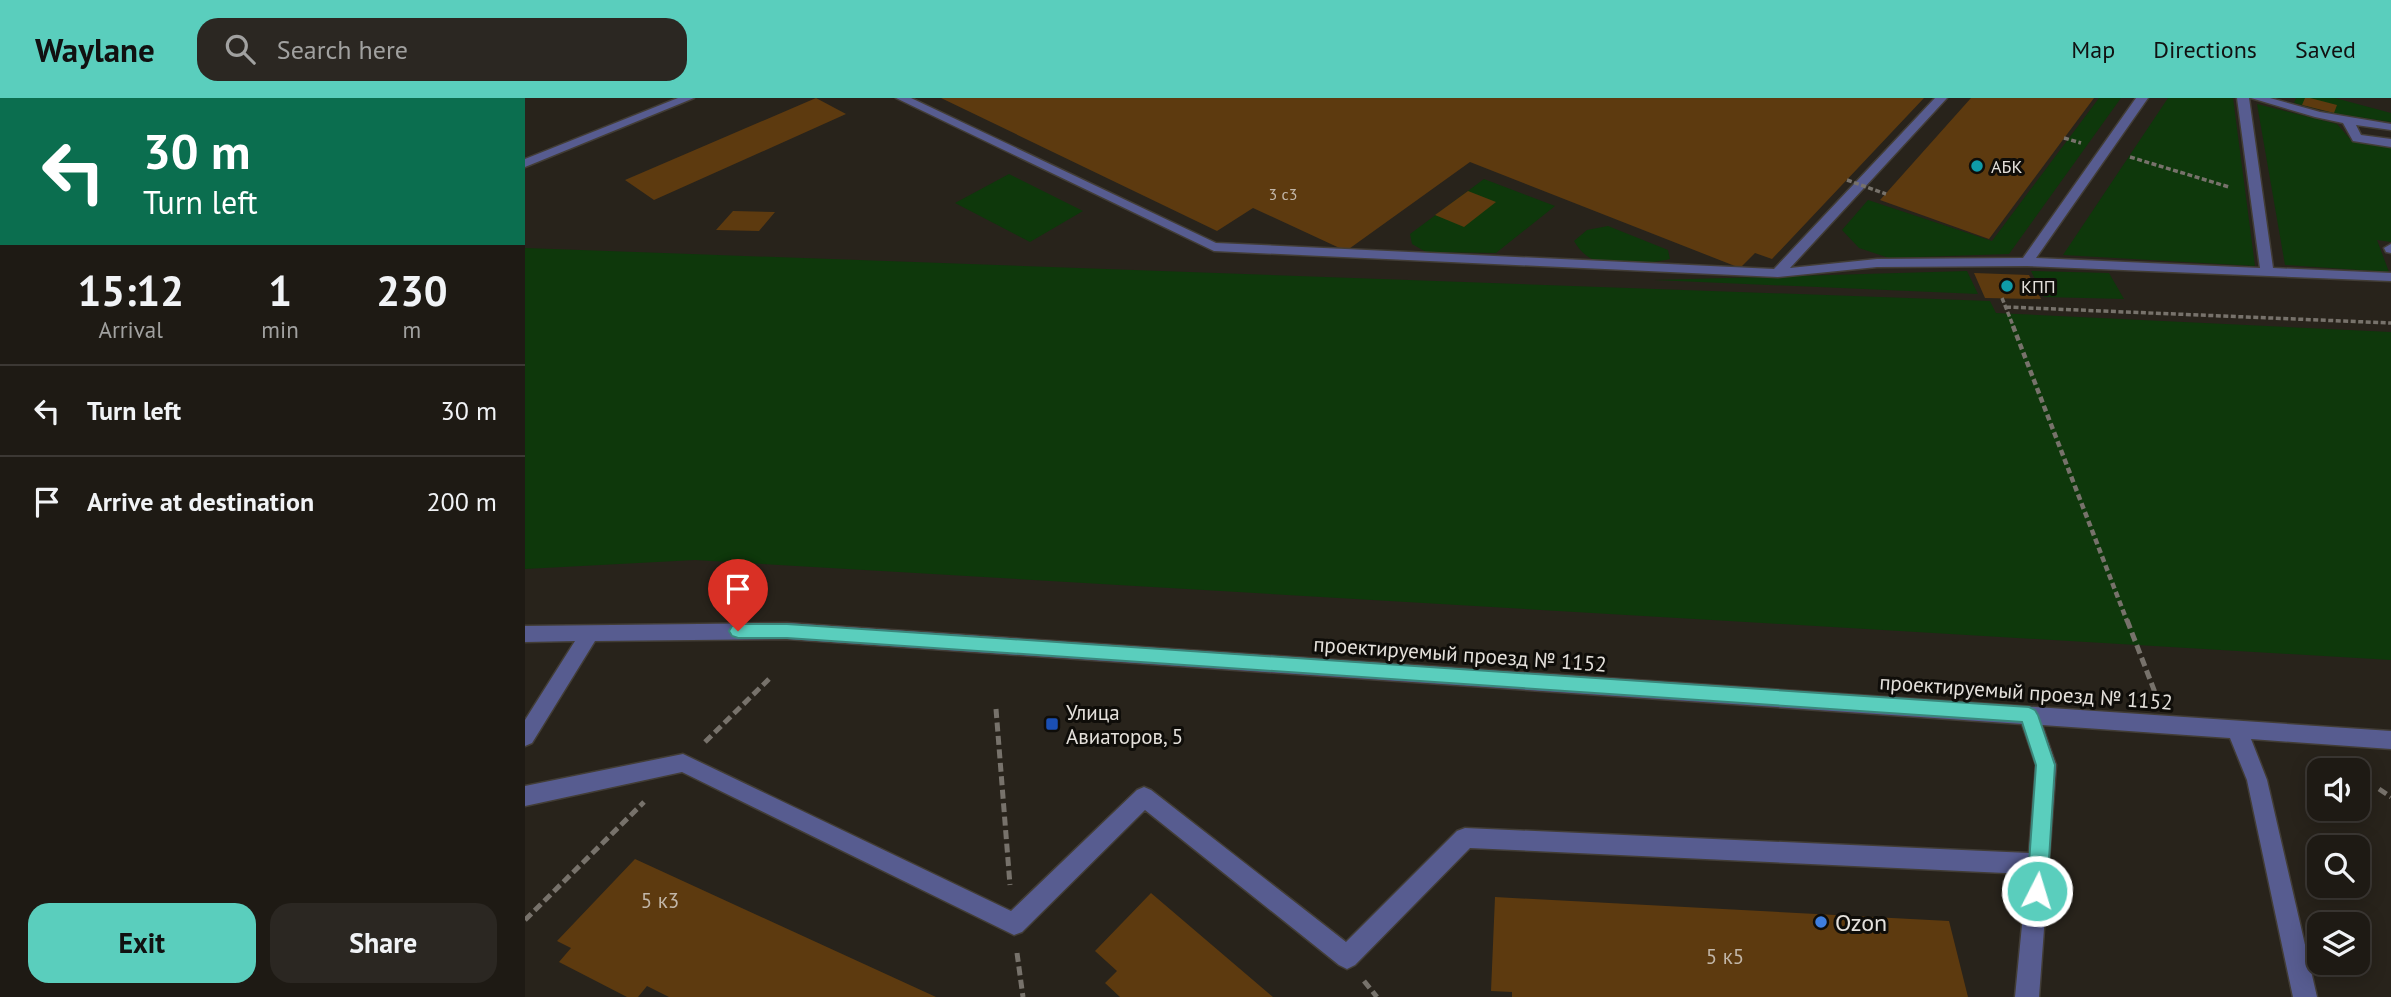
<!DOCTYPE html>
<html lang="en">
<head>
<meta charset="utf-8">
<style>
	body { margin:0; font-family:"PT Sans",sans-serif; background:#2b2722; color:#f1f3f6; height:100vh; display:flex; flex-direction:column; font-size:26px; white-space:nowrap }
	* { box-sizing:border-box; margin:0 }
	p { font-size:23px; color:#a1a1a0 }
	.icon { flex:none; width:38px; height:38px; fill:none; stroke:currentColor; stroke-width:2; stroke-linecap:round; stroke-linejoin:round }
	.map { position:relative; flex:1; overflow:hidden }
	.sheet { display:flex; flex-direction:column; background:#1e1a14; width:525px }
	.sheet>* { flex:none }
	.hud { background:#0b6e4f; color:#fff; overflow:hidden }
	.tools { position:absolute; left:1782px; top:660px; display:grid; gap:14px }
	.tools a { display:grid; place-items:center; width:63px; height:63px; border-radius:14px; background:#1e1a14; box-shadow:0 4px 18px #0003,0 0 0 2px #3c3834; font-size:35px }
	.pin { position:absolute; display:grid; place-items:center; width:60px; height:60px; color:#fff; margin:-72px -30px; border-radius:50% 50% 50% 0; rotate:-45deg; box-shadow:0 0 7px #0007 }
	.pin .icon { rotate:45deg }
	.me { position:absolute; width:77px; margin:-38px; rotate:5deg; stroke-linejoin:round; filter:drop-shadow(0 0 5px #0008) }
	.turn { display:flex; align-items:center; gap:24px; height:147px; padding:0 28px; font-size:32px }
	.turn .icon { width:91px; height:91px; stroke-width:2.5 }
	.turn b { display:block; font-size:49px; line-height:60px }
	.eta { display:flex; justify-content:space-evenly; align-items:center; height:119px; text-align:center }
	.eta b { font-size:42px; font-weight:700; line-height:49px }
	.cta { display:flex; gap:14px; margin-top:auto; padding:14px 28px }
	.cta a { flex:1; height:80px; border-radius:21px; background:#5acebd; color:#111; font-size:28px; font-weight:700; line-height:80px; text-align:center }
	.cta a+a { background:#2b2722; color:#f1f3f6 }
	ul { padding:0; list-style:none }
	li { display:flex; align-items:center; gap:21px; height:91px; padding:0 28px; border-top:2px solid #3c3834 }
	li div { flex:1 }
	li b { display:block; font-size:26px }
	li em { font-style:normal }
	header { display:flex; align-items:center; gap:42px; box-sizing:border-box; height:98px; padding:0 35px; background:#5acebd; color:#111 }
	header strong { font-size:33px }
	nav { display:flex; gap:38px; margin-inline-start:auto; font-size:24px }
	.search { width:490px; height:63px; background:#2b2722; display:flex; align-items:center; gap:18px; box-sizing:border-box; padding:0 24px; border-radius:21px; color:#a1a1a0; font-size:26px }
	main { display:flex; flex:1; min-height:0 }
	.map>svg:first-child { display:block }
</style>
</head>
<body>
<header>
<strong>Waylane</strong>
<div class="search"><svg class="icon" aria-label="search" viewBox="0 0 24 24"><circle cx="10" cy="10" r="6"/><path d="M15 15l6 6"/></svg>Search here</div>
<nav><a>Map</a><a>Directions</a><a>Saved</a></nav>
</header>
<main>
<section class="sheet">
<div class="hud">
<div class="turn"><svg class="icon" aria-label="left" viewBox="0 0 24 24"><path d="M17 20v-9H6M10 6l-5 5 5 5"/></svg><div><b>30 m</b>Turn left</div></div>
</div>
<div class="eta">
<div><b>15:12</b><p>Arrival</p></div>
<div><b>1</b><p>min</p></div>
<div><b>230</b><p>m</p></div>
</div>
<ul>
<li><svg class="icon" aria-label="left" viewBox="0 0 24 24"><path d="M17 20v-9H6M10 6l-5 5 5 5"/></svg><div><b>Turn left</b></div><em>30 m</em></li>
<li><svg class="icon" aria-label="arrive" viewBox="0 0 24 24"><path d="M6 21V4h12l-3 4 3 4H6"/></svg><div><b>Arrive at destination</b></div><em>200 m</em></li>
</ul>
<div class="cta"><a>Exit</a><a>Share</a></div>
</section>
<div class="map">
<svg width="1866" height="899" viewBox="0 0 1866 899">
	<rect width="100%" height="100%" fill="#28231b"/>
	<path fill="#0e380b" d="M1574,0H1596L1484,156L1364,160L1334,150L1317,132L1343,102L1467,143Z
		M1643,0H1708L1730,168L1538,157Z
		M1771,0H1810L1866,15V24L1813,16L1769,5Z
		M1732,6L1812,26L1826,42L1866,48V144L1852,142L1864,174L1760,167Z
		M484,76L558,113L505,144L430,105Z
		M959,81L1030,108L971,155L901,154L887,146L885,136Z
		M1083,128L1143,152L1145,161C1127,166 1088,167 1070,162C1060,159 1054,151 1049,143L1062,132Z
		M0,150L1465,203L1471,215L1866,234V562L170,462L0,471Z
		M1442,173L1453,196L1129,182Z
		M1506,173L1584,175L1599,201L1519,199Z"/>
	<path fill="#5d3a0f" d="M291,0L321,16L129,102L100,82Z
		M416,0H1399L1247,161L1230,155L1215,170L945,64L821,153L728,110L692,133Z
		M1446,0H1569L1464,141L1355,102Z
		M1780,0H1785L1812,7L1809,15L1777,7Z
		M943,93L971,104L939,129L910,117Z
		M208,113L250,114L234,133L191,132Z
		M1449,175L1504,177L1516,201L1460,200Z
		M110,761L411,899H144L122,888L113,899H102L34,864L46,850L32,843Z
		M626,795L748,899H595L580,885L592,873L570,853Z
		M970,799L1424,823L1443,899H987V894L966,893Z"/>
	<g fill="none" stroke-linecap="round" stroke-linejoin="round">
		<defs>
			<path id="minor" d="M153,0H169L0,69V61Z
				M371,0H386L691,145L1249,171L1410,0H1422L1265,170L1352,161L1498,160L1611,0H1623L1511,160L1735,170L1712,0H1724L1748,170L1866,175V183L1502,168L1352,169L1253,179L689,153Z
				M1726,0H1745L1795,14L1866,26V32L1831,27L1836,37L1866,41V49L1828,43L1818,25L1790,19Z
				M1866,146V155L1861,154L1859,150Z
				M262,525L1866,633V651L1726,641L1742,682L1792,899H1768L1722,682L1705,640L1517,627L1531,667L1514,899H1490L1502,776L945,750L830,867L822,871L814,867L620,712L497,834L489,837L157,674L0,708V688L158,656L486,813L612,692L619,689L626,692L821,844L932,733L940,730L1504,755L1511,667L1497,626L262,541L70,543L7,645L0,648V622L50,543L0,544V528Z"/>
		</defs>
		<use href="#minor" stroke="#423d36" stroke-width="3"/>
		<path stroke="#77726b" stroke-width="3.5" stroke-dasharray="5 2.5" stroke-linecap="butt" d="M1539,40L1556,45
			M1605,59L1704,89
			M1477,200L1489,230
			M1481,209L1866,225"/>
		<path stroke="#77726b" stroke-width="4.5" stroke-dasharray="6 3.5" stroke-linecap="butt" d="M1488,228L1602,523"/>
		<path stroke="#77726b" stroke-width="5" stroke-dasharray="9 4.5" stroke-linecap="butt" d="M1602,522L1631,597
			M471,611L485,787
			M180,644L244,581
			M1854,691L1866,699
			M0,822L119,704
			M492,855L498,899
			M839,883L852,899"/>
		<use href="#minor" fill="#575c90" fill-rule="evenodd"/>
		<path stroke="#77726b" stroke-width="3.5" stroke-dasharray="5 2.5" stroke-linecap="butt" d="M1322,82L1361,96"/>
	</g>
	<path fill="#5acebd" stroke="#3a867b" stroke-width="2" d="M213,526H262L1504,609L1510,612L1513,617L1530,667L1522,793L1519,800L1512,803L1505,800L1502,793L1511,667L1497,624L262,540H213L207,538L204,533L207,528Z"/>
	<g fill="#0f9aa8" stroke="#0f0d09" stroke-width="2.5">
		<circle cx="1452" cy="68" r="7"/>
		<circle cx="1482" cy="188" r="7"/>
	</g>
	<rect fill="#1a4fb4" stroke="#0f0d09" stroke-width="2.5" x="520" y="619" width="14" height="14" rx="3.5"/>
	<circle fill="#3f7fe0" stroke="#0f0d09" stroke-width="2.5" cx="1296" cy="824" r="7"/>
	<g text-anchor="middle" dominant-baseline="central" stroke-width="6" stroke-linejoin="round" paint-order="stroke">
		<g font-size="16" fill="#c2b6a8">
			<text x="758" y="96">3 с3</text>
		</g>
		<g font-size="18" fill="#e4e0db" stroke="#0f0d09" text-anchor="start">
			<text x="1466" y="68">АБК</text>
			<text x="1496" y="188">КПП</text>
		</g>
		<g font-size="21" fill="#e4e0db" stroke="#0f0d09">
			<text transform="translate(935 556) rotate(4)">проектируемый проезд № 1152</text>
			<text transform="translate(1501 594) rotate(4)">проектируемый проезд № 1152</text>
		</g>
		<g font-size="21" fill="#e4e0db" stroke="#0f0d09" text-anchor="start">
			<text x="541" y="614">Улица<tspan x="541" dy="24">Авиаторов, 5</tspan></text>
		</g>
		<g font-size="21" fill="#c2b6a8">
			<text x="135" y="802">5 к3</text>
			<text x="1200" y="858">5 к5</text>
		</g>
		<g font-size="24" fill="#e4e0db" stroke="#0f0d09" text-anchor="start">
			<text x="1310" y="824">Ozon</text>
		</g>
	</g>
</svg>
<div class="tools">
<a><svg class="icon" aria-label="sound" viewBox="0 0 24 24"><path d="M4 9h4l5-4v14l-5-4H4zM17 9q2 3 0 6"/></svg></a>
<a><svg class="icon" aria-label="search" viewBox="0 0 24 24"><circle cx="10" cy="10" r="6"/><path d="M15 15l6 6"/></svg></a>
<a><svg class="icon" aria-label="layers" viewBox="0 0 24 24"><path d="M12 4l9 5-9 5-9-5zM3 14l9 5 9-5"/></svg></a>
</div>
<div class="pin" style="left:213px;top:533px;background:#d93025"><svg class="icon" aria-label="arrive" viewBox="0 0 24 24"><path d="M6 21V4h12l-3 4 3 4H6"/></svg></div>
<svg class="me" style="left:1512px;top:793px" viewBox="-20 -20 40 40"><circle r="17" fill="#5acebd" stroke="#fff" stroke-width="3"/><path d="M0-11L8 9 0 5-8 9z" fill="#fff"/></svg>
</div>
</main>
</body>
</html>
